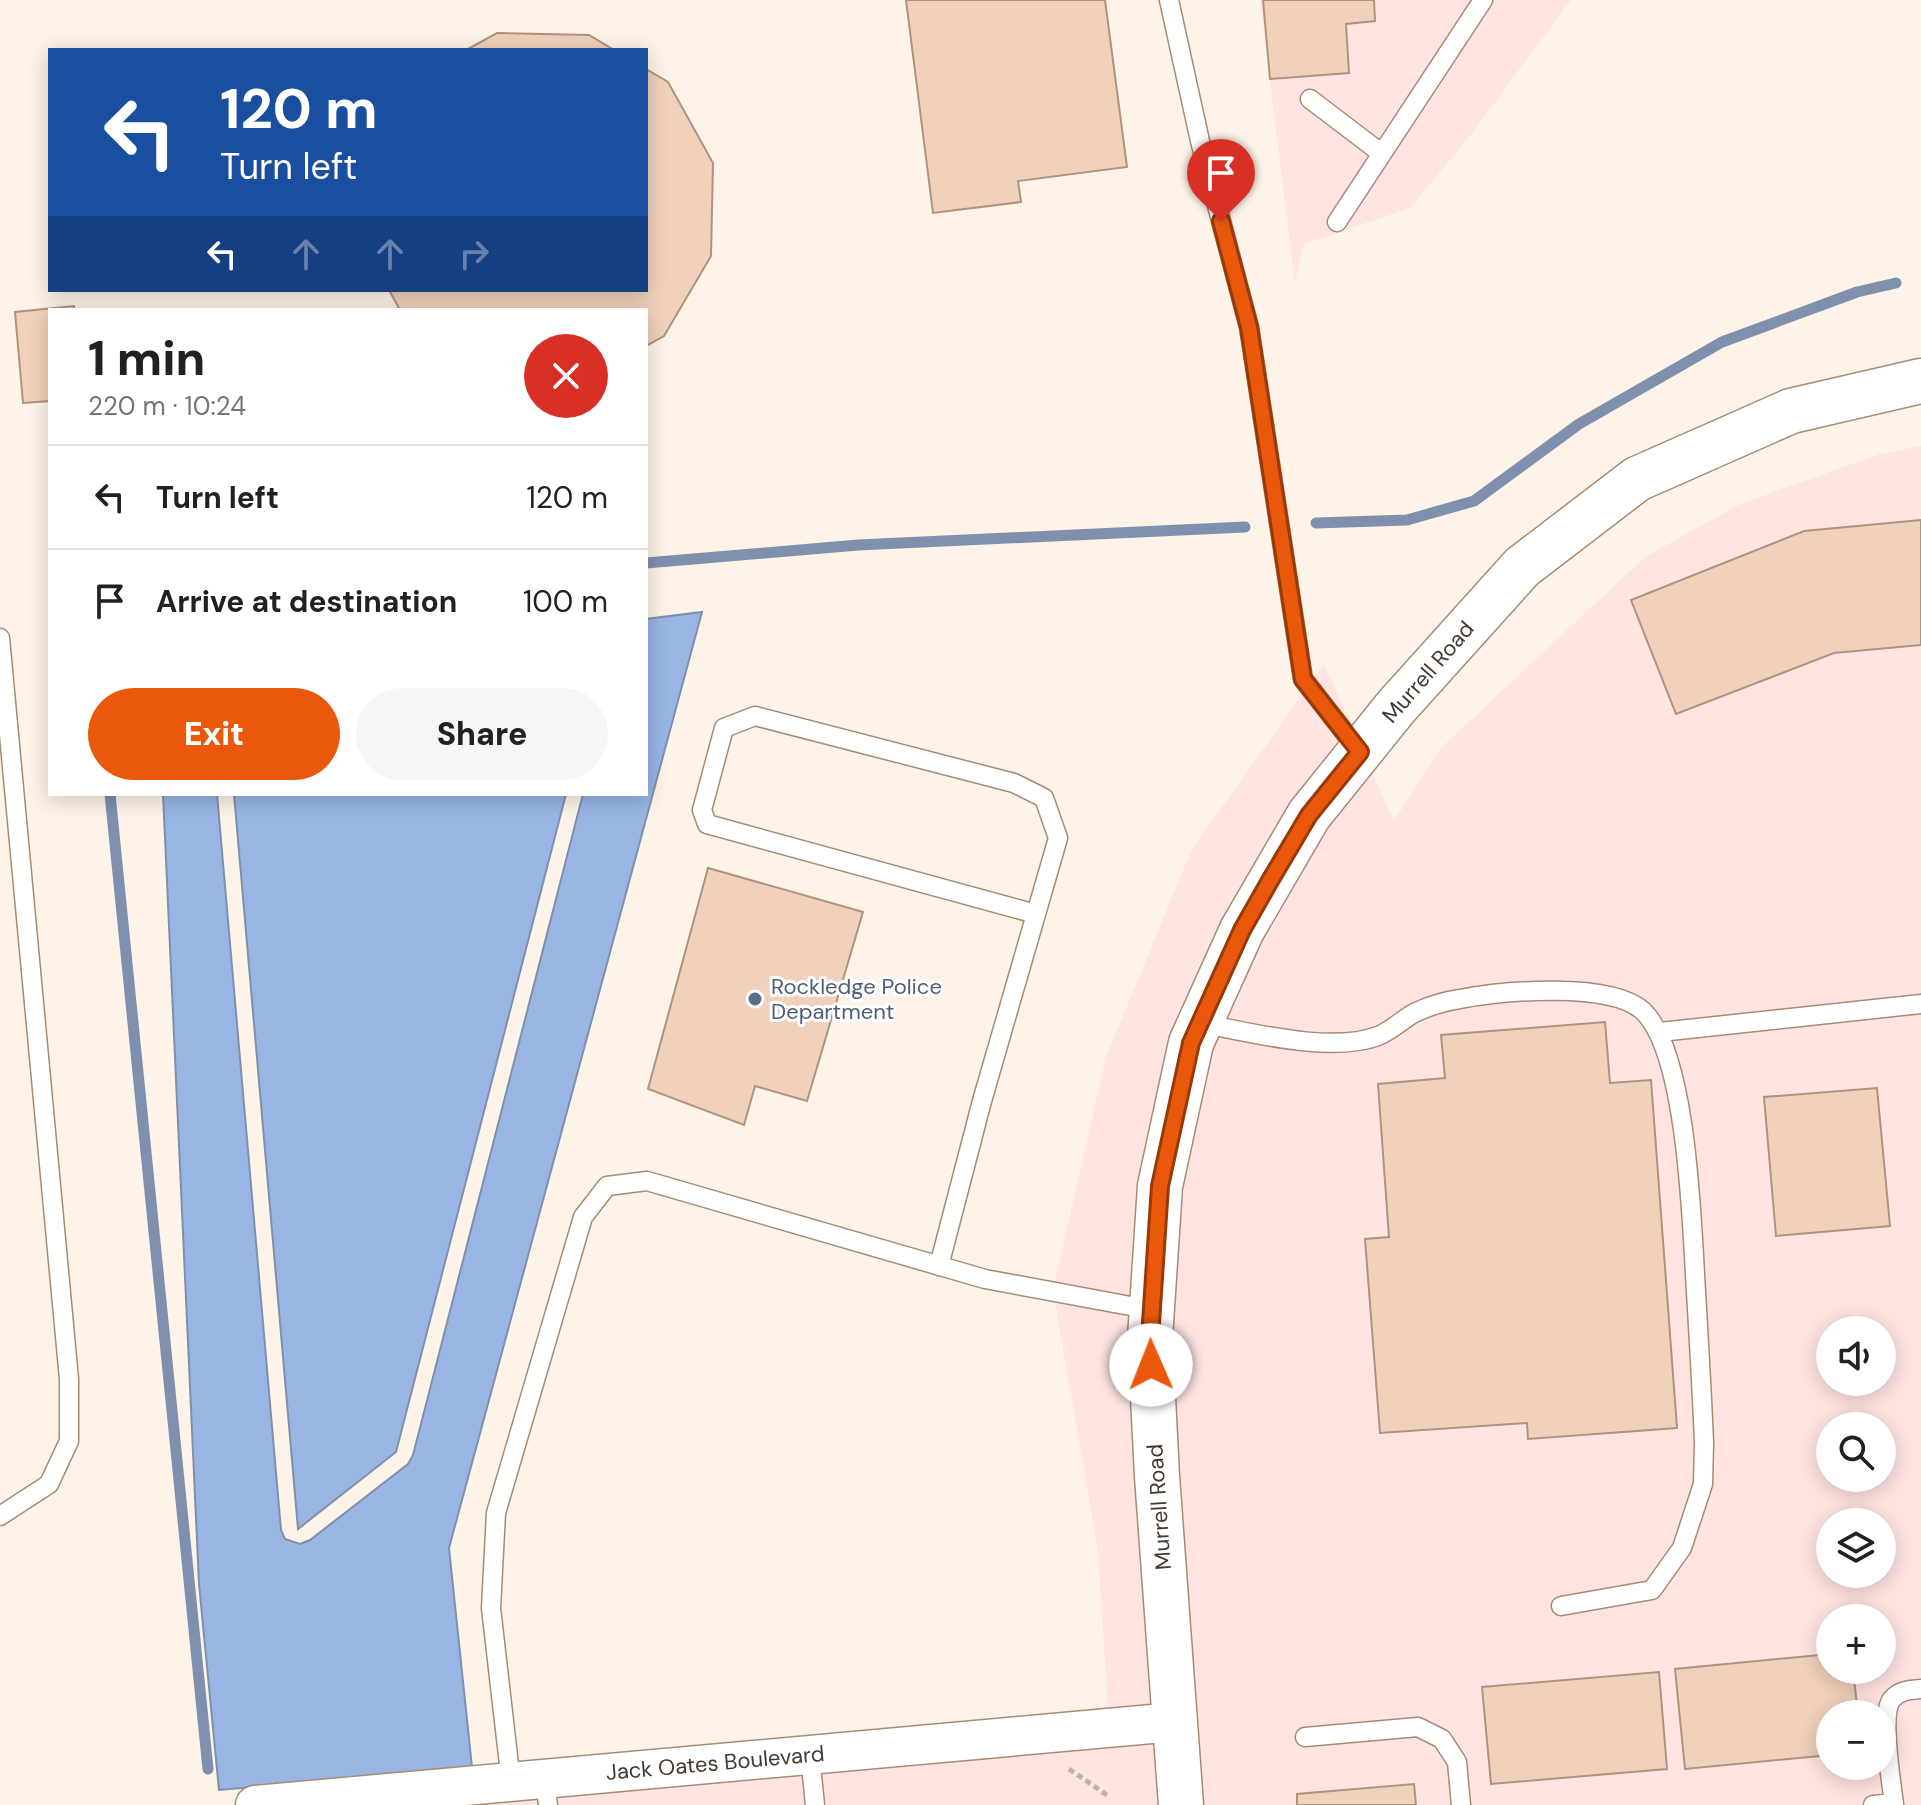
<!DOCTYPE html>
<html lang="en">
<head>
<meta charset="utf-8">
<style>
	body { margin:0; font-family:"DM Sans",sans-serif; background:#f6f6f6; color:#202124; height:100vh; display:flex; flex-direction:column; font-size:30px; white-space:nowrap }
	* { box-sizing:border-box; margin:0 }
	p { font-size:26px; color:#757577 }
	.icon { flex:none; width:44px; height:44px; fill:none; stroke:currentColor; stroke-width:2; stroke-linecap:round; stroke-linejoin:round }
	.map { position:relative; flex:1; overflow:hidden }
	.drawer { position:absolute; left:48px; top:308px; width:600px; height:488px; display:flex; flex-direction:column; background:#fff; border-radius:0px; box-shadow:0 4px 20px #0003 }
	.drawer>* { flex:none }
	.hud { position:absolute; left:48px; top:48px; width:600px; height:244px; border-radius:0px; box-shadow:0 4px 20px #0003; background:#1a4fa0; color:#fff; overflow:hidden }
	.fabs { position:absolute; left:1816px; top:1316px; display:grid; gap:16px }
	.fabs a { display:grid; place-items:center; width:80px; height:80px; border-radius:50%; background:#fff; box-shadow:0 4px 20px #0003; font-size:40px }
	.pin { position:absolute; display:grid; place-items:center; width:68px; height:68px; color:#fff; margin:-82px -34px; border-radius:50% 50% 50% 0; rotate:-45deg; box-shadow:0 0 8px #0007 }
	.pin .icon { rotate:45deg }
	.me { position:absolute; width:88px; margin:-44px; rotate:359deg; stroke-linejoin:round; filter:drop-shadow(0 0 6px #0008) }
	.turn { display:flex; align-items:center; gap:28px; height:168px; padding:0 40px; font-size:36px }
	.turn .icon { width:104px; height:104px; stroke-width:2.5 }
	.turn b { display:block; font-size:56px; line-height:68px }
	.lanes { display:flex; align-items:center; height:76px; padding:0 40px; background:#0003; justify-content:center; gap:40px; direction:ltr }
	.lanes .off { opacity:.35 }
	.round { display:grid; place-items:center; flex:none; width:84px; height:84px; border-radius:42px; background:#f6f6f6 }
	.headline { display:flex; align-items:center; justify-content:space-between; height:136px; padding:0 40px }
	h1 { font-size:48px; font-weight:800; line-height:60px }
	.action { display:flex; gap:16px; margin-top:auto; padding:16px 40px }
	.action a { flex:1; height:92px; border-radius:48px; background:#ea580c; color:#fff; font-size:32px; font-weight:800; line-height:92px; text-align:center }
	.action a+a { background:#f6f6f6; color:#202124 }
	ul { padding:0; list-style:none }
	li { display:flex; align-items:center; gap:24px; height:104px; padding:0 40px; border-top:2px solid #e0e0e0 }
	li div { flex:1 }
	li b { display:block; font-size:30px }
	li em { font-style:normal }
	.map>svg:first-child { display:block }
</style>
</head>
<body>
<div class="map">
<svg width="1921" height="1805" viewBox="0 0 1921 1805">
	<rect width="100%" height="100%" fill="#fef3e8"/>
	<path fill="#ffe4e1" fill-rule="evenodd" d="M1260,0H1571L1470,136L1410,208L1304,244L1295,283Z
		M1921,446V1805H1203L1178,1475L1171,1337L1180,1188L1211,1047L1260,937L1327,825L1371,770L1394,821L1440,749L1645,557L1740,504L1880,454ZM1830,1330H1882V1382H1830ZM1830,1426H1882V1478H1830ZM1830,1522H1882V1574H1830ZM1830,1618H1882V1670H1830ZM1830,1714H1882V1766H1830Z
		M1324,664L1353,728L1170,1040L1152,1706L933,1725L1108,1707L1098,1552L1053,1290L1106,1057L1192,849Z
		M1156,1743L1161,1805H462Z"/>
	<path fill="#98b5e4" stroke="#7f90ae" stroke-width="2" d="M702,612L449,1548L472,1767L219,1790L199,1584L163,794H217L281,1530L285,1539L300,1544L310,1540L408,1464L413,1455L583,794H646V619Z
		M234,794H566L396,1452L298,1529Z"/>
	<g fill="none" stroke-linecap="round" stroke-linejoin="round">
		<path stroke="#7f90ae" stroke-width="11" d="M1316,523L1407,520L1474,501L1579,424L1722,342L1857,292L1896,283
			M646,563L858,545L1245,527
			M110,794L208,1769"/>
	</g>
	<path fill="#f0d1bb" stroke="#b0937e" stroke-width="2" d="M906,0H1105L1127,167L1018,181L1021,202L933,213Z
		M1263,0H1374L1375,21L1346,24L1349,73L1270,79Z
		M497,33L589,35L614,50H466Z
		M646,69L668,82L713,163L711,256L664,336L646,346V310H400L389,290H646Z
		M74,306V310H50V401L23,403L15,312Z
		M1921,520V645L1834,653L1676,714L1631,600L1804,531Z
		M708,868L863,912L807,1101L755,1086L744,1125L648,1089Z
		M1605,1022L1610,1083L1651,1080L1677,1428L1528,1439L1527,1423L1380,1433L1365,1239L1389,1237L1378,1084L1445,1078L1441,1035Z
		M1877,1088L1890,1226L1776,1236L1764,1097Z
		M1830,1654V1670H1853L1858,1714H1830V1755L1685,1769L1675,1669Z
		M1659,1672L1667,1769L1491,1784L1482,1687Z
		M1414,1784L1416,1805H1297V1794Z"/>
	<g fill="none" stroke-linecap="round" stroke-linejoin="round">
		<defs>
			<path id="service" d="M1169,0L1200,141L1249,327L1303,679L1360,752
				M1310,99L1381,153
				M1337,222L1483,0
				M0,638L69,1379V1441L49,1484L0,1516
				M1199,1023C1250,1032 1330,1054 1378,1036C1391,1031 1402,1020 1414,1013C1427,1007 1446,1001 1460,999C1502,991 1610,981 1643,1011C1688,1054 1692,1228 1696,1292C1699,1343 1702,1393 1704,1443L1703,1484L1682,1548L1652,1590L1561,1606
				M1660,1032L1921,1004
				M939,1266L982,1101L1058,838L1044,798L1014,783L755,716L724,728L702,810L707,824L1036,914
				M1305,1737L1418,1727L1442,1739L1457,1762L1461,1805
				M810,1755L815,1805
				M545,1779L548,1805
				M511,1782L491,1608L496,1513L583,1217L607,1186L647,1181L985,1279L1152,1310
				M1873,1805L1894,1803
				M1894,1805C1892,1783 1879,1715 1892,1699C1900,1690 1910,1690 1921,1689"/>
			<path id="minor" d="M255,1805L1174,1722"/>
			<path id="tertiary" d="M1181,1805L1157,1476L1150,1338L1160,1186L1191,1043L1242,930L1309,815L1396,707L1522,567L1637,479L1791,411L1921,381"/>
		</defs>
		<use href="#service" stroke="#a68c74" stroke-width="21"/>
		<use href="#minor" stroke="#a68c74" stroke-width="41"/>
		<use href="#tertiary" stroke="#a68c74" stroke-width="47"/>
		<path stroke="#beb3a8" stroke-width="5" stroke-dasharray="6 4" stroke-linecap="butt" d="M1069,1769L1107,1795"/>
		<use href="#service" stroke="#fff" stroke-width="18"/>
		<use href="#minor" stroke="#fff" stroke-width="38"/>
		<use href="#tertiary" stroke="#fff" stroke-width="44"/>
	</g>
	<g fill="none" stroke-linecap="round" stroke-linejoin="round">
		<defs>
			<path id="route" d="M1151,1365L1150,1338L1160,1186L1191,1043L1242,930L1271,879L1309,815L1360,752L1303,679L1249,327L1221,221"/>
		</defs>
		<use href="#route" stroke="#983908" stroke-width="20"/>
		<use href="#route" stroke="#ea580c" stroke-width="14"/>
	</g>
	<circle fill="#5c6f8a" stroke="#fff" stroke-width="3" cx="755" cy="999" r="8"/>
	<g text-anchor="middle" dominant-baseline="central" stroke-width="6" stroke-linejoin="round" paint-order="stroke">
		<g font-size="22" fill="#44392f" stroke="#fff">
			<text transform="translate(1428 672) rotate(-49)">Murrell Road</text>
			<text transform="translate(1159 1507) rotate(-94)">Murrell Road</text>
			<text transform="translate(715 1763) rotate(-5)">Jack Oates Boulevard</text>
		</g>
		<g font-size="22" fill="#4e5e75" stroke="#fff" text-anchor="start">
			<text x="771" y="986">Rockledge Police<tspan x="771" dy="25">Department</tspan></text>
		</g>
	</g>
</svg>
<div class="fabs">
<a><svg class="icon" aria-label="sound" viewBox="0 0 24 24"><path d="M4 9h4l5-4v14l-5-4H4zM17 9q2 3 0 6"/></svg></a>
<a><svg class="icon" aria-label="search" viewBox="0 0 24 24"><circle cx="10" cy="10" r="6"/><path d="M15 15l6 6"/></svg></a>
<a><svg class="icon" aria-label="layers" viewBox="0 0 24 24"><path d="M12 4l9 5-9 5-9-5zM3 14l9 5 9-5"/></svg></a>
<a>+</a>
<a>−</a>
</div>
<div class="pin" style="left:1221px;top:221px;background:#d93025"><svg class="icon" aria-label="arrive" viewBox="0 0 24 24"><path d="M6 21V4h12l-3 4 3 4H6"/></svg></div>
<svg class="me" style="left:1151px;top:1365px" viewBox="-20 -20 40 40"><circle r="19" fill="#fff"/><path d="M0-13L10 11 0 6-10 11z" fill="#ea580c"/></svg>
<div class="hud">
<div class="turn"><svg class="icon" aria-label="left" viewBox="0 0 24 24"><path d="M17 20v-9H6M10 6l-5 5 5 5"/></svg><div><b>120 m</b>Turn left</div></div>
<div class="lanes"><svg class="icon" aria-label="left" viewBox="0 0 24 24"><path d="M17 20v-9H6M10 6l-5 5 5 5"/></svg><svg class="icon off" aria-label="ahead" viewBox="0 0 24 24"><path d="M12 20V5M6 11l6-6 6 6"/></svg><svg class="icon off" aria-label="ahead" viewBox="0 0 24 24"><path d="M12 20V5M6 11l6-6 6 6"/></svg><svg class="icon off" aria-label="right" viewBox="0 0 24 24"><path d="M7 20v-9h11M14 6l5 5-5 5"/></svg></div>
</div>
<section class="drawer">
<div class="headline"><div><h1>1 min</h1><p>220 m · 10:24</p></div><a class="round" style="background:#d93025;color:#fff"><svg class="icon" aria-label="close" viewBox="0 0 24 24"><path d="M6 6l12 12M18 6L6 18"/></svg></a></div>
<ul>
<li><svg class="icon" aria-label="left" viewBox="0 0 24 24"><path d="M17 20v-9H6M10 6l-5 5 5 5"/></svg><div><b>Turn left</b></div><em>120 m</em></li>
<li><svg class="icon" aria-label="arrive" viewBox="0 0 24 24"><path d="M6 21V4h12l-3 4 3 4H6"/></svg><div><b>Arrive at destination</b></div><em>100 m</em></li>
</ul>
<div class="action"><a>Exit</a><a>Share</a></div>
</section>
</div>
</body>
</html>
